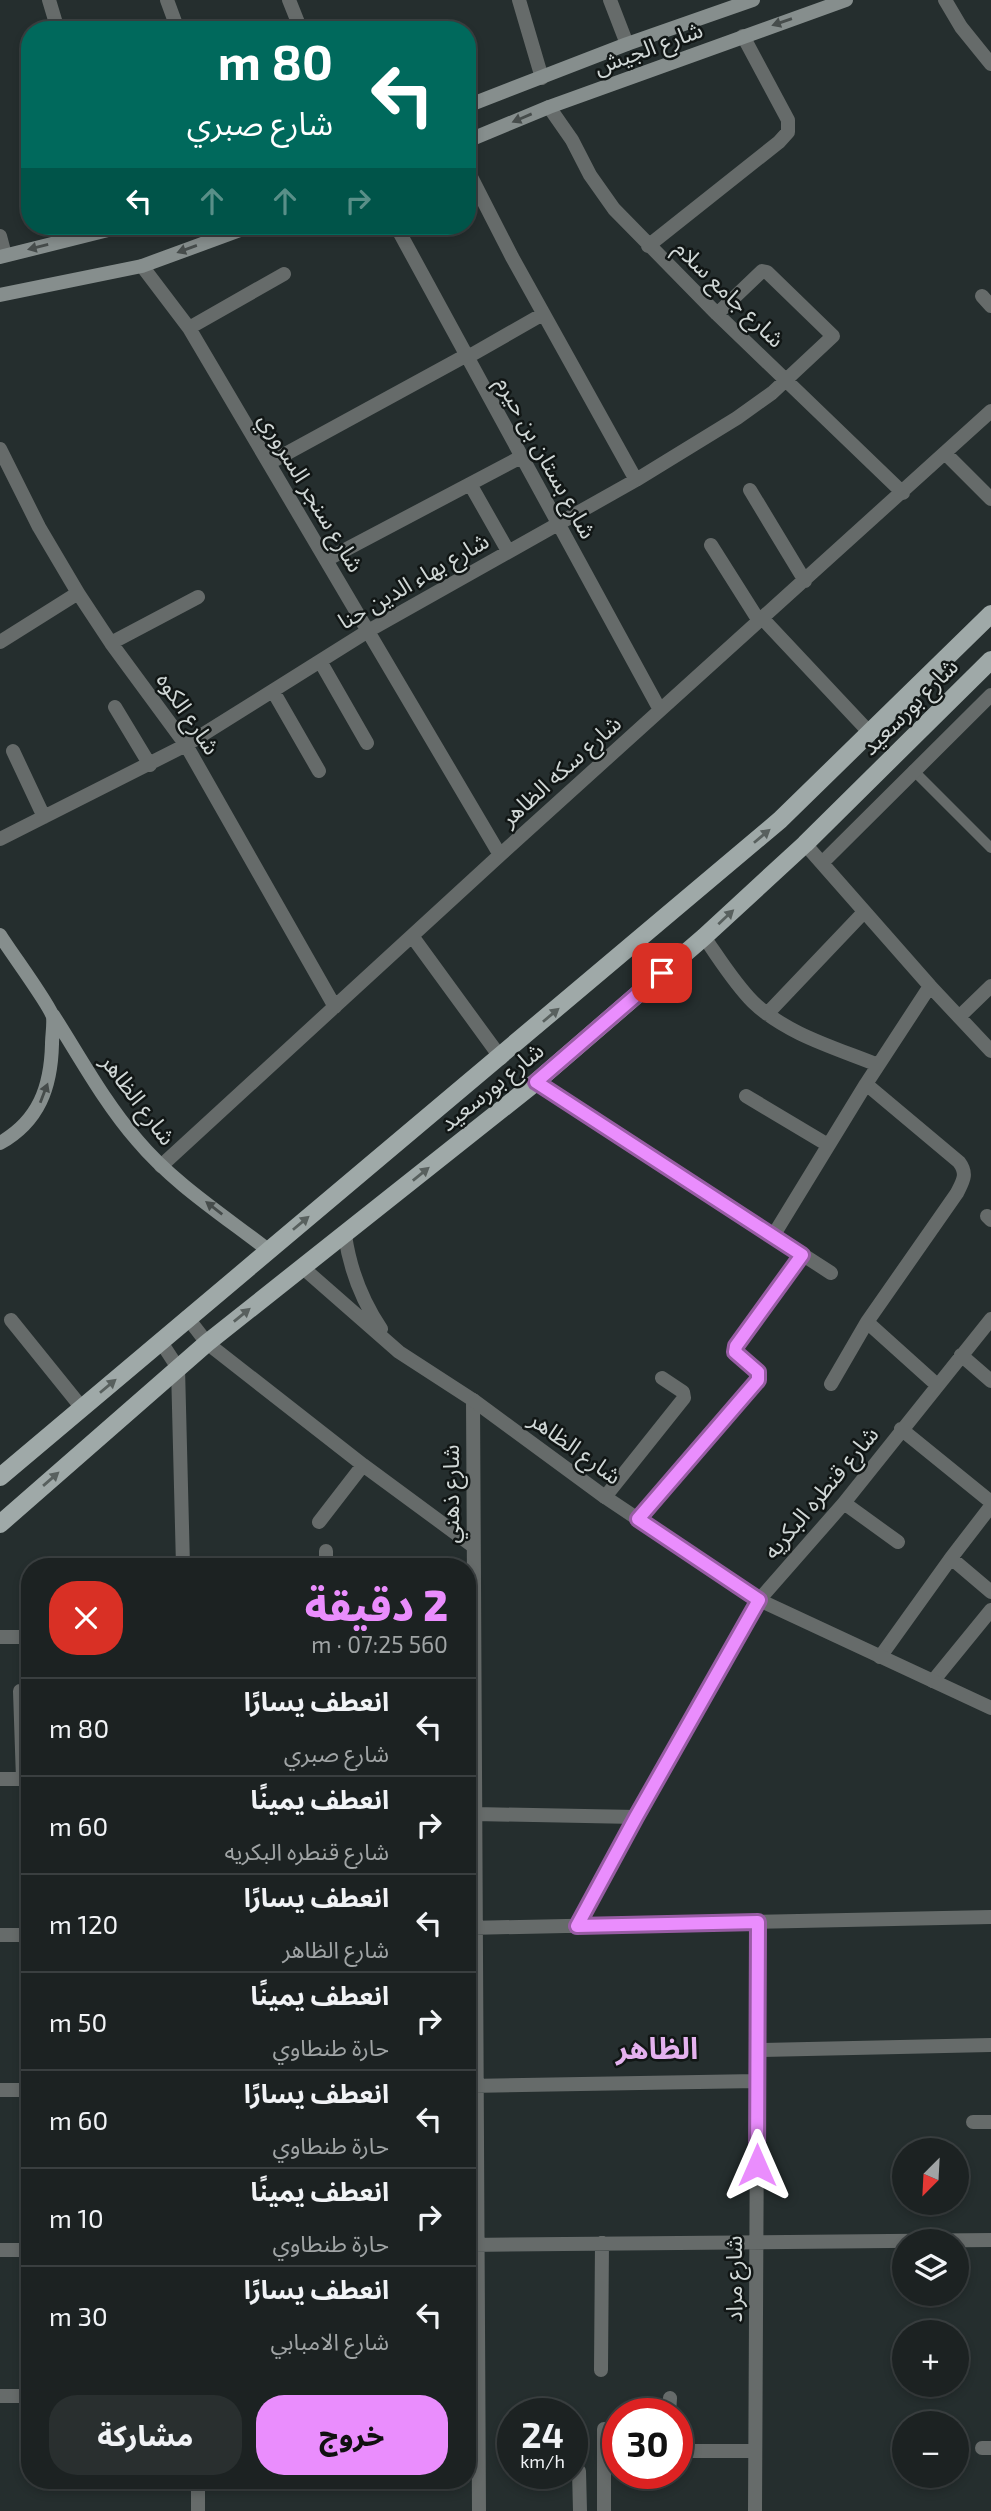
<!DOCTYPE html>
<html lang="ar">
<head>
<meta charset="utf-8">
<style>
	body { margin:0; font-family:"Exo 2","Noto Sans Arabic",sans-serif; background:#292f2f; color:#f1f3f6; direction:rtl; height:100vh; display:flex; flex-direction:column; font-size:26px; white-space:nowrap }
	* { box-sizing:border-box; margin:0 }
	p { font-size:23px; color:#a0a4a5 }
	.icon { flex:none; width:38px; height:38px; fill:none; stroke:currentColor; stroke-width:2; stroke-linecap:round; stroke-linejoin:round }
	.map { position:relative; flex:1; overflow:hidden; direction:ltr }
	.panel { position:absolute; left:21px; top:1558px; width:455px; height:931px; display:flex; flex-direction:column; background:#1c2222; border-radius:28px; box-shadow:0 4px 10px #0003,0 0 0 2px #3a3f40; direction:rtl }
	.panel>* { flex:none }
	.banner { position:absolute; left:21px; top:21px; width:455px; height:214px; border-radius:28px; box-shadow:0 4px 10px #0003,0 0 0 2px #3a3f40; direction:rtl; background:#00695c; color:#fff; overflow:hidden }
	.needle { width:46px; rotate:204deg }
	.buttons { position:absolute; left:892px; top:2138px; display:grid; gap:14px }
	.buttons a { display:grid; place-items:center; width:77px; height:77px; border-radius:50%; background:#1c2222; box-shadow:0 4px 10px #0003,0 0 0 2px #3a3f40; font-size:35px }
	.speed { position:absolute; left:497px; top:2398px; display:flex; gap:14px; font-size:35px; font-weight:700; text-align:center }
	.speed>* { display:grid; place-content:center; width:91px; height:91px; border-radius:50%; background:#1c2222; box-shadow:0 4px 10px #0003,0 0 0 2px #3a3f40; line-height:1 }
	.speed small { font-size:18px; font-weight:400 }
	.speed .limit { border:10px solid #d22; background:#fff; color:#111 }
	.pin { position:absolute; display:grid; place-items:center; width:60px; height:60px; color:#fff; margin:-30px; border-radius:14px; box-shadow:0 4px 10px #0006 }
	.me { position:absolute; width:77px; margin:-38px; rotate:0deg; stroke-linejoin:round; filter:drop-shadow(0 0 5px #0008) }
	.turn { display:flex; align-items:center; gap:24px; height:147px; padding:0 28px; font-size:32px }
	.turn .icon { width:91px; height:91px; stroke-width:2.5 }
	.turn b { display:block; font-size:49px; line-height:60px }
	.lanes { display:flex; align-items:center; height:66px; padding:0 28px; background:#0003; justify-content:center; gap:35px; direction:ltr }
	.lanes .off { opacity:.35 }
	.round { display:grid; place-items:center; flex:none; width:74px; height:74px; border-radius:28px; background:#292f2f }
	.summary { display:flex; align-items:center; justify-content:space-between; height:119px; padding:0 28px }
	h1 { font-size:42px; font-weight:800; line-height:52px; color:#ea8dfd }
	.action { display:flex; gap:14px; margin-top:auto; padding:14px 28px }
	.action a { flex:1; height:80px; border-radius:28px; background:#ea8dfd; color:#111; font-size:28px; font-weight:800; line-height:80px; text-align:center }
	.action a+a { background:#292f2f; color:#f1f3f6 }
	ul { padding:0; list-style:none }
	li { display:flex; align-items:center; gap:21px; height:98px; padding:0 28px; border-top:2px solid #3a3f40 }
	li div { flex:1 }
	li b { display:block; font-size:26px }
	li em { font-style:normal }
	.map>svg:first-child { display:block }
</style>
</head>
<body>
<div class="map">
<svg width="991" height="2511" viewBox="0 0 991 2511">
	<rect width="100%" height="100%" fill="#252e2e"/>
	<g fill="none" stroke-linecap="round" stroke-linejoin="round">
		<path stroke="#666b6a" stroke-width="10" d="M913,770L991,848"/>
		<path stroke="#666b6a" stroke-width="14" d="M49,0L58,30
			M167,0L178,30
			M289,0L301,30
			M519,0L542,78
			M610,0L627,44
			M945,0L961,27L991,64
			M549,107L572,140L590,175L614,209L717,314L903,493
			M467,169L512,257L636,480
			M396,226L660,710
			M0,236L5,255
			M648,246L779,142L788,132V120L743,36
			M142,266L189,328L500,855
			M982,296L991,306
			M189,328L284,274
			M466,358L543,314
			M0,449L39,527L78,593L111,643L186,745L335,1007
			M945,453L991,499
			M269,463L465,356
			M470,484L508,551
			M750,490L805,581
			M711,545L759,621
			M326,560L521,457
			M762,618L870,733
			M0,642L78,593
			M111,643L198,597
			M320,661L367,743
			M273,691L319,771
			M115,707L150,765
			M13,751L44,817
			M0,839L186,745L368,631L636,480L737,418L772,393L833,336L767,272L762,271L717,314
			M805,844L930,986L991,1051
			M822,863L991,695
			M412,936L501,1058
			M704,937C719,958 734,983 753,1002C786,1034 836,1048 878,1065
			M767,1014L864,912
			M959,1017L991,986
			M536,1082L831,1273
			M746,1096L828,1145
			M161,1166L500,855L991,411
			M987,1216L991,1220
			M773,1236L866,1084L930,986
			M187,1317L207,1343L363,1465L473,1546
			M11,1320L82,1408
			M867,1322L937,1385
			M161,1342L178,1368L183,1566
			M961,1355L991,1381
			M831,1384L867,1322L957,1193C963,1181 968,1174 959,1162L866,1084
			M473,1400L479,2511
			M901,1429L991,1502
			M605,1497L684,1398L683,1392L662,1378
			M844,1503L898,1542
			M638,1519L758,1380V1372L735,1352L736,1346L802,1255
			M319,1522L363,1465
			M951,1558L991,1592
			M326,1566V1551
			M0,1637H30
			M880,1657L951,1558L991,1506
			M933,1681L991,1610
			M20,1691L23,1779
			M0,1779H30
			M475,1814L636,1817
			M577,1926L636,1817L759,1600L844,1503L991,1319
			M468,1928L991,1917
			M0,1935H30
			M757,2050L991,2045
			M469,2086L757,2081
			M0,2090H30
			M973,2122H991
			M467,2245L991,2240
			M0,2250H30
			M601,2370L602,2243
			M0,2396H30
			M669,2413L670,2398
			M604,2429V2511
			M982,2448H991
			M677,2451H755
			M579,2471L580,2511
			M198,2480V2511
			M755,2511L758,1922"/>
		<path stroke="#666b6a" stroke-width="14" d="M345,1235C350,1270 361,1299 381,1329
			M302,1267L399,1352L473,1400L605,1497L759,1600L991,1708"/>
		<path stroke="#868e8d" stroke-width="14" d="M467,106L627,44L753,0
			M467,141L549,107L846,0
			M0,257L124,226
			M0,295L142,266L251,226
			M0,935C9,950 50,1005 53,1017C54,1025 52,1036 52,1044C51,1087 39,1121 0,1143
			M53,1015C80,1057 104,1102 137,1140C173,1183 223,1215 268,1250"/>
		<path stroke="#9fa9a8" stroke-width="18" d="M0,1477L780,820L991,614
			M0,1524L207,1343L536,1082L704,937L805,844L991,660"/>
	</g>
	<defs><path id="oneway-solid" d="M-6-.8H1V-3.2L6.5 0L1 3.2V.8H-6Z" transform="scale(1.75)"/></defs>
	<g fill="#464c4b">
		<use href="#oneway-solid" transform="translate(782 22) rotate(161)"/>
		<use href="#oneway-solid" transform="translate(522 118) rotate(157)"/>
		<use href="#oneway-solid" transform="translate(38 247) rotate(166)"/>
		<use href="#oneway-solid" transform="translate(187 249) rotate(160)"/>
		<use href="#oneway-solid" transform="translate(44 1093) rotate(-69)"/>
		<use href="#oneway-solid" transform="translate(214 1208) rotate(-142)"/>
	</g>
	<g fill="#58605e">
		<use href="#oneway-solid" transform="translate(762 836) rotate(-40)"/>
		<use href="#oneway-solid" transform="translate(726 917) rotate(-43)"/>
		<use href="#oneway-solid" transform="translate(551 1015) rotate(-40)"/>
		<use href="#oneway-solid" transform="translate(421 1174) rotate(-39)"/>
		<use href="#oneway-solid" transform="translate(301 1223) rotate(-40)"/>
		<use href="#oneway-solid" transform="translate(242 1315) rotate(-39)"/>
		<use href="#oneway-solid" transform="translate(108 1386) rotate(-40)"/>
		<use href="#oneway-solid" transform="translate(51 1479) rotate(-41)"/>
	</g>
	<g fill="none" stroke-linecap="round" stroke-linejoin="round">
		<defs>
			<path id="route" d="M662,973L536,1082L802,1255L736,1346L735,1352L758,1372V1380L638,1519L759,1600L636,1817L577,1926L758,1922L757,2165"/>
		</defs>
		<use href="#route" stroke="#985ca4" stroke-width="18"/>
		<use href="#route" stroke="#ea8dfd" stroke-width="12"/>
	</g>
	<g text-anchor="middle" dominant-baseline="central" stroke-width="5" stroke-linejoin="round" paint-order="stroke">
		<g font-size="23" fill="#d0d7d6" stroke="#111615">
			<text transform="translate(648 47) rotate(-20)">شارع الجيش</text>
			<text transform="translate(730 293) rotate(44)">شارع جامع سلام</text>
			<text transform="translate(547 457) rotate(61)">شارع بستان بن حيرم</text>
			<text transform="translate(312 492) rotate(59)">شارع سنجر السروري</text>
			<text transform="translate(413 580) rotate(-30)">شارع بهاء الدين حنا</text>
			<text transform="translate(909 706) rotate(-45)">شارع بورسعيد</text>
			<text transform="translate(189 713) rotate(56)">شارع الكوه</text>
			<text transform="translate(560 770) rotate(-42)">شارع سكه الظاهر</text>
			<text transform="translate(491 1086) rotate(-39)">شارع بورسعيد</text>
			<text transform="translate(139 1099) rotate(53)">شارع الظاهر</text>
			<text transform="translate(576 1447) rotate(36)">شارع الظاهر</text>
			<text transform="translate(820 1492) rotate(-50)">شارع قنطره البكريه</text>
			<text transform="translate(450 1494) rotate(-90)">شارع ذهني</text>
			<text transform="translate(733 2279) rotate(-90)">شارع مراد</text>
		</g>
		<g font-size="30" font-weight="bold" fill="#e4b1ee" stroke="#111615">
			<text x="657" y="2047">الظاهر</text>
		</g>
	</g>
</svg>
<div class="buttons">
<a><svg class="needle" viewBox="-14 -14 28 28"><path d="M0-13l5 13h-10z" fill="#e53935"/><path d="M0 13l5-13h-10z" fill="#a0a4a5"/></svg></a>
<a><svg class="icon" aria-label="layers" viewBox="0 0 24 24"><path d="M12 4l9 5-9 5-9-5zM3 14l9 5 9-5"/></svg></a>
<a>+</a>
<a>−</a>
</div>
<div class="speed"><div>24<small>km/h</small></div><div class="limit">30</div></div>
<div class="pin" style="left:662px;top:973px;background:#d93025"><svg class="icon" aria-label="arrive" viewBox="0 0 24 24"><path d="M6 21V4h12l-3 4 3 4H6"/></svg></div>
<svg class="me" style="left:757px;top:2165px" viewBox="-20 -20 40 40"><path d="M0-17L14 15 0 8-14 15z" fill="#ea8dfd" stroke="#fff" stroke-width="4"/></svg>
<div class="banner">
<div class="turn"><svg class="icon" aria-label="left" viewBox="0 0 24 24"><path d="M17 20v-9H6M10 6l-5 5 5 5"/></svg><div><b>80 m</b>شارع صبري</div></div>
<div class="lanes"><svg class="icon" aria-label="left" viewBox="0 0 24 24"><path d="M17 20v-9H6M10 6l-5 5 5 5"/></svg><svg class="icon off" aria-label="ahead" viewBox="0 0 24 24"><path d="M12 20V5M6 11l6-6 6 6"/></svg><svg class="icon off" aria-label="ahead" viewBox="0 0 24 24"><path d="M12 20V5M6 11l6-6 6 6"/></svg><svg class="icon off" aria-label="right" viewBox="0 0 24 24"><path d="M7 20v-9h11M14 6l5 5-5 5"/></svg></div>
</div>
<section class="panel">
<div class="summary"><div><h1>2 دقيقة</h1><p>560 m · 07:25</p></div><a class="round" style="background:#d93025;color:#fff"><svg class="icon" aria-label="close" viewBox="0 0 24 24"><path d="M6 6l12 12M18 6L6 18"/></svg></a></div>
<ul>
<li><svg class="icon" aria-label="left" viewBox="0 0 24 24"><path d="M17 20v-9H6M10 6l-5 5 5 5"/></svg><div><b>انعطف يسارًا</b><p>شارع صبري</p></div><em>80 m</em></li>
<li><svg class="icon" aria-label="right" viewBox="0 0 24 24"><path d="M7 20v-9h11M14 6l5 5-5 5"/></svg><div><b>انعطف يمينًا</b><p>شارع قنطره البكريه</p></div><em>60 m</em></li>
<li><svg class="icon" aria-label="left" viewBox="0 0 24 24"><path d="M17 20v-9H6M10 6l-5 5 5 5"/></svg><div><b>انعطف يسارًا</b><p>شارع الظاهر</p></div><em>120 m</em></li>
<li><svg class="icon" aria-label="right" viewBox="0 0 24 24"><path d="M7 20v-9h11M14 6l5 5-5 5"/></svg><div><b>انعطف يمينًا</b><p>حارة طنطاوي</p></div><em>50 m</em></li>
<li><svg class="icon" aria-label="left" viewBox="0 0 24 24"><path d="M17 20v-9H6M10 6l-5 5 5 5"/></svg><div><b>انعطف يسارًا</b><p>حارة طنطاوي</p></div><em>60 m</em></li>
<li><svg class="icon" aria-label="right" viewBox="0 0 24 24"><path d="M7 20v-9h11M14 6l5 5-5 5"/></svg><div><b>انعطف يمينًا</b><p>حارة طنطاوي</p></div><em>10 m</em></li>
<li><svg class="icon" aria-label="left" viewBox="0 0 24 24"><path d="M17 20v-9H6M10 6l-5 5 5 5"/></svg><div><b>انعطف يسارًا</b><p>شارع الامبابي</p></div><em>30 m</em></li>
</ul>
<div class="action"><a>خروج</a><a>مشاركة</a></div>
</section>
</div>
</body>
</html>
